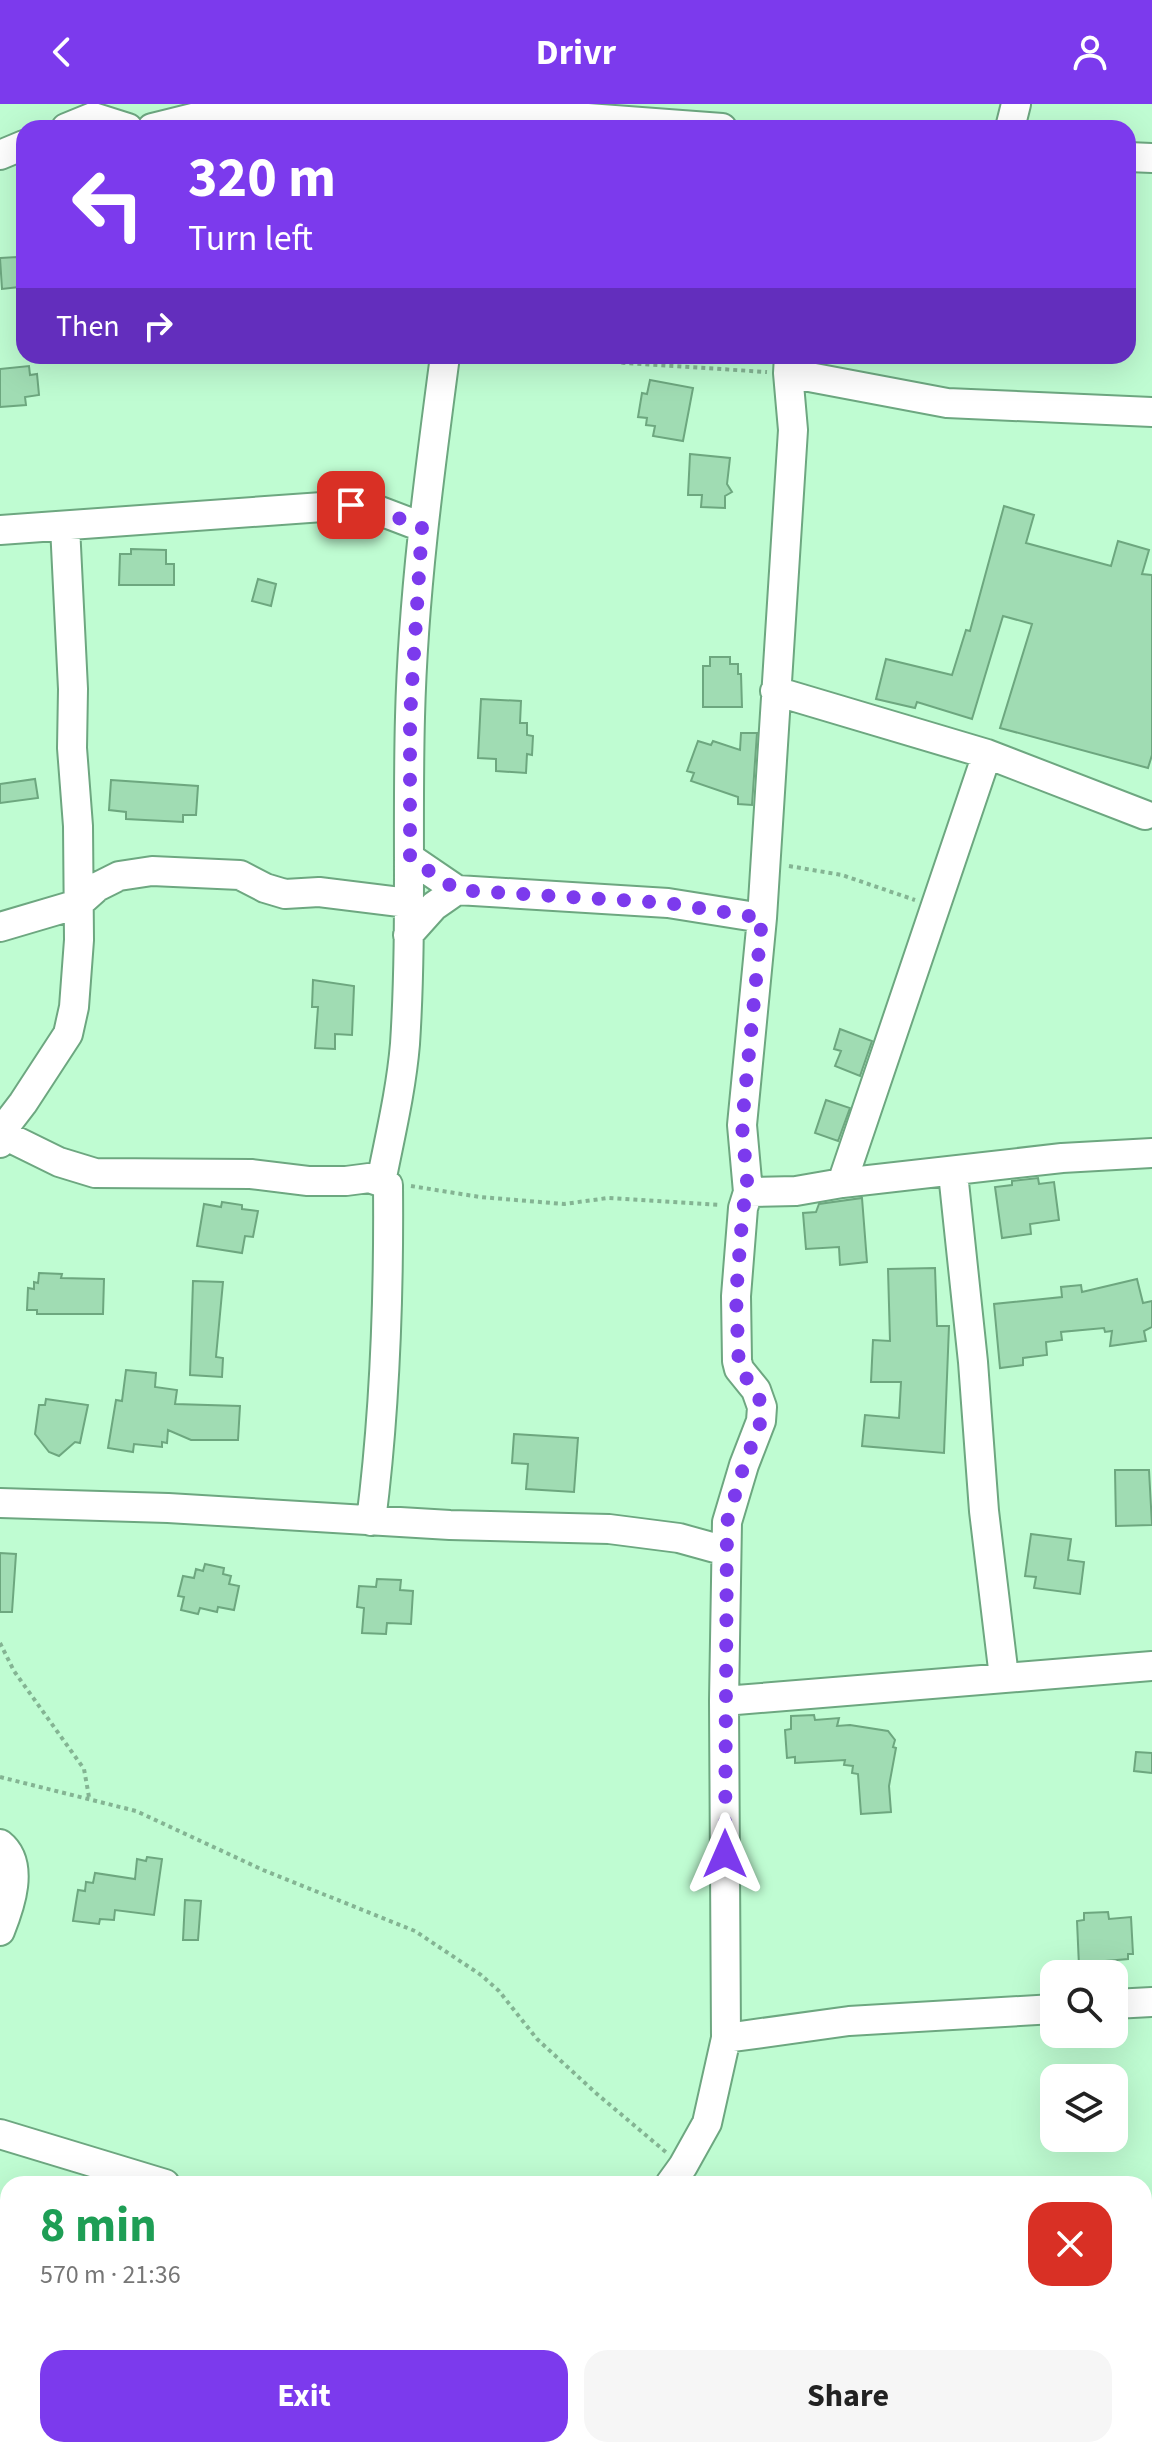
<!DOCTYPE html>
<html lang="en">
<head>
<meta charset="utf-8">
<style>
	body { margin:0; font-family:"Source Sans 3",sans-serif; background:#f6f6f6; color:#222; height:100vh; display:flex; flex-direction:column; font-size:30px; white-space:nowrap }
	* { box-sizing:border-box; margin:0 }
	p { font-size:26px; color:#767676 }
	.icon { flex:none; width:44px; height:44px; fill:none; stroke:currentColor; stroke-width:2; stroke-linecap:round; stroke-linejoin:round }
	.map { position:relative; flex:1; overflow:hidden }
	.sheet { position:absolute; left:0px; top:2072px; width:1152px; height:282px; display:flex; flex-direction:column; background:#fff; border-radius:24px 24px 0 0; box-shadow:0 8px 32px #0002 }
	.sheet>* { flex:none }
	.hud { position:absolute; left:16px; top:16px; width:1120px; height:244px; border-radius:24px; box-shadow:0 8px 32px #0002; background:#7c3aed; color:#fff; overflow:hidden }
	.controls { position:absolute; left:1040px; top:1856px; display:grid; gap:16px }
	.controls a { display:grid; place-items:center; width:88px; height:88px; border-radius:16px; background:#fff; box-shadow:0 8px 32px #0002; font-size:40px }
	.pin { position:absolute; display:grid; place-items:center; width:68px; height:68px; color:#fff; margin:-34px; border-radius:16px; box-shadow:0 4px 12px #0006 }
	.me { position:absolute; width:88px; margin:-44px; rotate:0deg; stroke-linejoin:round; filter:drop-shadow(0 0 6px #0008) }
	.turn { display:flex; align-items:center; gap:28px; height:168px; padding:0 40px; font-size:36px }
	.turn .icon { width:104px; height:104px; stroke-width:2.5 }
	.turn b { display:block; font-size:56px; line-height:68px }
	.then { display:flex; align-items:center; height:76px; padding:0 40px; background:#0003; gap:16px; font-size:30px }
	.round { display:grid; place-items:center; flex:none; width:84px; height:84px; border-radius:24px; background:#f6f6f6 }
	.head { display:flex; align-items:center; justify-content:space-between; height:136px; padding:0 40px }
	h1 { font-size:48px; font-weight:700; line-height:60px; color:#1e9e55 }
	.cta { display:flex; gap:16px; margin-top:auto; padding:16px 40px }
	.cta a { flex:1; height:92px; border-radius:24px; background:#7c3aed; color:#fff; font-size:32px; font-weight:700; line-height:92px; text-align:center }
	.cta a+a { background:#f6f6f6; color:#222 }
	header { display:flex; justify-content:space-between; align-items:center; height:104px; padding:0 40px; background:#7c3aed; color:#fff; font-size:36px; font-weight:700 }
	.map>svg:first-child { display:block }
</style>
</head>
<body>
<header><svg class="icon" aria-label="back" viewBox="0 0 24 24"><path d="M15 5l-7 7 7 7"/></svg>Drivr<svg class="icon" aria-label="person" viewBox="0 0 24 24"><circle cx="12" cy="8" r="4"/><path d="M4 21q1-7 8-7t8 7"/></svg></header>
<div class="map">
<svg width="1152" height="2353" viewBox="0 0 1152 2353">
	<rect width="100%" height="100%" fill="#bffcd2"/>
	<path fill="#a0dcb3" stroke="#6da77f" stroke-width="2" d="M17,153L19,183L2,185L0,154Z
		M29,262L30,271L37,270L39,291L25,293L26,301L0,303V265Z
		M650,276L693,284L683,337L653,332L655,322L646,321L647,314L638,313L642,289L647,290Z
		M690,350L730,354L727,380L732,388L725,392V404L701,403L702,391H688Z
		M1004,402L1034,411L1026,439L1111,462L1118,437L1149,446L1142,470L1152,471V651L1148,664L1000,624L1032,520L1003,512L972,615L917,598L915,604L876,595L886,555L952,571L966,526L970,527Z
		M131,445L166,446V460H174V481H119L120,450H131Z
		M258,475L276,480L271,502L252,497Z
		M710,553H730V560H738V570H741L742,603H703V562H710Z
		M481,595L521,597L520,619H527V631L533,632L532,651L527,650L526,669L496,667V655L478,654Z
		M741,629H757L752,701L738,700V693L691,677L694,669L687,667L698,637L711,641L713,637L740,646Z
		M35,675L38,694L0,699V680Z
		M111,676L198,682L196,711H183V718L126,715V708L109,706Z
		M313,876L354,882L352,931L335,930V945L315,944L318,903H312Z
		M840,925L872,937L860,972L835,962L841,947L834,945Z
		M826,996L850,1004L838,1037L815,1029Z
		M1038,1074L1039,1080L1054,1078L1059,1116L1030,1120L1031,1130L1002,1134L995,1083L1012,1081V1077Z
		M862,1094L867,1158L840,1161L839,1143L806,1145L803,1109L816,1108L819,1100Z
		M222,1098L242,1101V1105L258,1107L253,1133L245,1132L242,1149L197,1142L204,1100L221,1103Z
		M935,1164L937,1222H949L944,1349L862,1342L865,1311L899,1314L901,1278H871L873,1236L890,1237L888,1165Z
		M39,1169L62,1170L61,1174L104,1175L103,1210H37V1206H27L28,1184L34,1185V1178L38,1179Z
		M1137,1175L1143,1199L1152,1197V1223L1144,1227L1146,1237L1110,1242L1112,1227L1105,1228L1104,1224L1061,1228L1062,1236L1046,1238L1047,1251L1023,1254V1261L1000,1264L994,1200L1062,1193L1061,1183L1081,1181L1082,1188Z
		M193,1177L223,1178L216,1253L223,1254L222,1273L190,1271Z
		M126,1266L156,1269L155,1283L177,1286L175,1300L240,1302L238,1336H191L168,1326L167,1339L162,1338V1343L134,1340L133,1348L108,1344L116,1296L122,1297Z
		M46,1295L88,1301L80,1339L75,1338L59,1352L49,1348L35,1330L39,1301H45Z
		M514,1330L578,1334L574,1388L526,1385L528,1360L512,1359Z
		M1115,1366H1149L1152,1421L1116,1422Z
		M1031,1430L1071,1435L1068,1456L1084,1458L1080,1490L1034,1484L1036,1473L1025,1472Z
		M0,1449L16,1450L12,1508H0Z
		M205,1460L224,1464L223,1470L231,1472L229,1480L239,1482L234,1506L218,1503L217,1508L200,1504L198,1510L181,1506L184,1493L178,1492L183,1472L194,1474L196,1465L203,1467Z
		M377,1475L401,1476L400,1486L413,1487L411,1520L387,1519L386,1530L362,1529L364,1504L357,1503L359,1482L376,1483Z
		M814,1611L815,1616L839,1614L837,1622L850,1621L888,1627L895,1636L893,1643L896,1644L889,1682L891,1708L861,1710L858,1670L852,1669L853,1662L844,1661L845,1656L795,1659V1653L787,1654L785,1626L791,1625V1612Z
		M1136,1648L1152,1649V1669L1134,1667Z
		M147,1753L162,1755L154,1811L115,1806L114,1816L100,1815L99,1820L73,1817L78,1786L85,1787L86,1778L93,1779L95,1769L135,1775L137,1755L146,1757Z
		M185,1796L201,1797L198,1836H183Z
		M1108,1808L1109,1815L1131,1813L1133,1850H1128V1855L1106,1857V1860L1079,1862L1077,1817L1084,1816V1809Z"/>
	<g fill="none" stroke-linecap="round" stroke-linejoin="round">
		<defs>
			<path id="minor" d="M66,24L93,13L128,24
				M152,24L213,9L282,12L454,4L722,24
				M1010,24L1016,0
				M0,51L24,41
				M1128,53L1152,54
				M788,269L947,299L1152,308
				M0,426L351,401L380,407L422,423
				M775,587L987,650L1145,711
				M410,754L457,786L668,799L762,814
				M0,823L78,800L97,783L119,772L152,767L240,771L265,784L285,790L319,788L408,799
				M408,831L434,802L457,786
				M0,1029L59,1058L95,1069L251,1070L308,1077H346L369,1074L381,1078
				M0,1039V1029L23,999L68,930L74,903L79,836L78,722L72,644L73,585L65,422
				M953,1069L973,1258L984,1407L1004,1573
				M842,1079L987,650
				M748,1088L796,1087L842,1079L1062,1054L1152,1049
				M0,1399L168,1404L450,1421L609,1425L679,1434L726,1447
				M371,1417C385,1307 389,1192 388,1081L381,1078C390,1032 401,987 405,940C412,832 407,722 410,613C413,492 429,372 445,252
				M724,1597L1152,1562
				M0,1740C25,1760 10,1802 0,1827
				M1114,1900L1152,1898
				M726,1934L849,1917L1054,1905
				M0,2030L165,2080
				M670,2080L683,2062L707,2019L726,1934L724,1597L727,1418L744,1361L761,1317L762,1303L756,1286L739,1265L737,1257L736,1192L743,1104L748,1088L742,1021L762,814L793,326L788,269L789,252
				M461,2353L467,2346"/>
		</defs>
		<use href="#minor" stroke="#6da780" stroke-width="32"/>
		<path stroke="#84b493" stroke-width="4" stroke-dasharray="4 4" stroke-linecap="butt" d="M582,252L624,259L767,268
			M789,762L842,771L915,796
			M411,1082L480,1093L564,1100L608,1094L720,1101
			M0,1539L14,1567L84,1665L89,1693
			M0,1673L136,1707L263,1766L415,1827L481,1871L499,1887L537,1935L597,1990L667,2049
			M1144,2325L1152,2330"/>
		<use href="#minor" stroke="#fff" stroke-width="28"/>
	</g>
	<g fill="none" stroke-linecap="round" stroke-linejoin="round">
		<path stroke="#7c3aed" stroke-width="14" stroke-dasharray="0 25.2" d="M351,401L380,407L422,423L410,613V754L457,786L668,799L762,814L742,1021L748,1088L743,1104L736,1192L739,1265L756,1286L762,1303L761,1317L744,1361L727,1418L725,1750"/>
	</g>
</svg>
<div class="controls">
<a><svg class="icon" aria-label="search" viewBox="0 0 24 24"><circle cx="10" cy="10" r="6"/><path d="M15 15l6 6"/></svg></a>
<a><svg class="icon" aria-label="layers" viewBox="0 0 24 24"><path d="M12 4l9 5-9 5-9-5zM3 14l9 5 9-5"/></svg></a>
</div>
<div class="pin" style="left:351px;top:401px;background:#d93025"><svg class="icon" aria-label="arrive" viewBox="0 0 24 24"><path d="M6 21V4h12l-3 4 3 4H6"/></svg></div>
<svg class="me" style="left:725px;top:1750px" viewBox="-20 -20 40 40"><path d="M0-17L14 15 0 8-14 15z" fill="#7c3aed" stroke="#fff" stroke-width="4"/></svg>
<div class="hud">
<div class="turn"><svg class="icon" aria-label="left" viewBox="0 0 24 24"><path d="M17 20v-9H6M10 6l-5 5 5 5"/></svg><div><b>320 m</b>Turn left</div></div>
<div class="then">Then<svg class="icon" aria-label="right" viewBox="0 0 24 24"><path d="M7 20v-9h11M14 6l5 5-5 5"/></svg></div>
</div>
<section class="sheet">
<div class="head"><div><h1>8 min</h1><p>570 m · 21:36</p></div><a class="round" style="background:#d93025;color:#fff"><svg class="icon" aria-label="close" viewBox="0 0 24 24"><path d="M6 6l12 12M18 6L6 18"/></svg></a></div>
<div class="cta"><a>Exit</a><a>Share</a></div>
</section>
</div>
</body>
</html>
